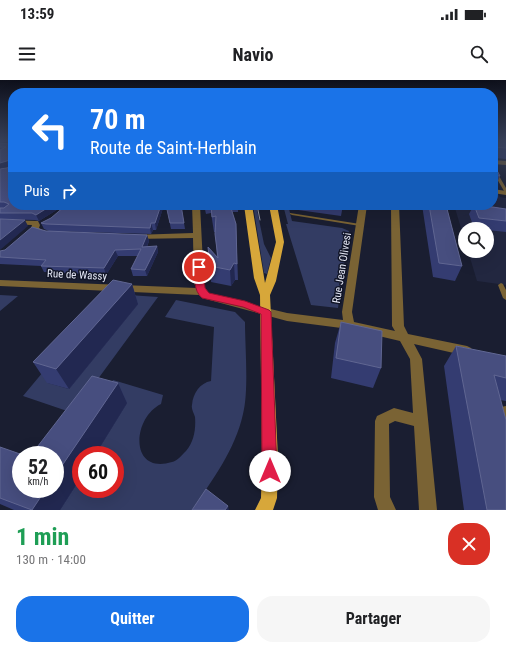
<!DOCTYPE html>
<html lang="fr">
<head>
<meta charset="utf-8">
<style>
	body { margin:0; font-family:"Roboto Condensed",sans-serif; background:#f6f6f6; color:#202124; height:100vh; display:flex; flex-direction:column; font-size:15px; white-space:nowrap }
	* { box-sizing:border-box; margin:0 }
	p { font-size:13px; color:#757577 }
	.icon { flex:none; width:22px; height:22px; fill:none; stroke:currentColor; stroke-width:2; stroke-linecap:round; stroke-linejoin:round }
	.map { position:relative; height:430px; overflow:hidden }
	.panel { display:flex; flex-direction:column; background:#fff; flex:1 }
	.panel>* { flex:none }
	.guide { position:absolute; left:8px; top:8px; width:490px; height:122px; border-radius:16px; box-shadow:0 4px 16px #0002; background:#1a73e8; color:#fff; overflow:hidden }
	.controls { position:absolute; left:458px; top:142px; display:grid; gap:8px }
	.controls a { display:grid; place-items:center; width:36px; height:36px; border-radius:50%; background:#fff; box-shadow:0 4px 16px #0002; font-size:20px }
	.speed { position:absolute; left:12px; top:366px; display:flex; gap:8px; font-size:20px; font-weight:700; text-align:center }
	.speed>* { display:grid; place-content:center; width:52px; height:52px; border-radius:50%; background:#fff; box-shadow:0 4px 16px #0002; line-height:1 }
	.speed small { font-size:10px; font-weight:400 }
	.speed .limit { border:6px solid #d22; background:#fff; color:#111 }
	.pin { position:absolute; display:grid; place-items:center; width:34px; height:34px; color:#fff; margin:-17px; border:2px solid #fff; border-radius:50%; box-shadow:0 1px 4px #0007 }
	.me { position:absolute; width:44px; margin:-22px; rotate:0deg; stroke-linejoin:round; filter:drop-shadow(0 0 3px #0008) }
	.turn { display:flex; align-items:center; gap:14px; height:84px; padding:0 16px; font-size:18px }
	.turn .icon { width:52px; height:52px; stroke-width:2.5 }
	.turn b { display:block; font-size:28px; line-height:34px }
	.then { display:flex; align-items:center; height:38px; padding:0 16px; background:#0003; gap:8px; font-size:15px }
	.round { display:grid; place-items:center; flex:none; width:42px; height:42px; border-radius:16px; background:#f6f6f6 }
	.overview { display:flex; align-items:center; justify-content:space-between; height:68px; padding:0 16px }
	h1 { font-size:24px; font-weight:700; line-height:30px; color:#1e9e55 }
	.action { display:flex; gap:8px; margin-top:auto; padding:8px 16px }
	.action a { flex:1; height:46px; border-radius:16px; background:#1a73e8; color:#fff; font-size:16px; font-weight:700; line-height:46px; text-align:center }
	.action a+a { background:#f6f6f6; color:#202124 }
	.status { display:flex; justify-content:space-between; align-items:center; height:28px; padding:0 20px; background:#fff; direction:ltr }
	.status svg { height:11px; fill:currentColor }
	header { display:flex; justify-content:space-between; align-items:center; height:52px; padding:0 16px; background:#fff; font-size:18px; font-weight:700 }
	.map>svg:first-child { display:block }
</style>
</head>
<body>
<div class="status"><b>13:59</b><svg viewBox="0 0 49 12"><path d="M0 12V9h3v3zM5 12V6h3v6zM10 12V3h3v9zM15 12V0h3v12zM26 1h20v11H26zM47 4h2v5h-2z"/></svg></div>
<header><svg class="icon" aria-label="menu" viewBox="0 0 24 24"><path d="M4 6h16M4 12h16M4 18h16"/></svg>Navio<svg class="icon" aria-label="search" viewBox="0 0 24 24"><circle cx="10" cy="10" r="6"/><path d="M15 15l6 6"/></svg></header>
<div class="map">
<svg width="506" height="430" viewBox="0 0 506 430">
	<rect width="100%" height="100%" fill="#1a1e31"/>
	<path fill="#222740" d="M493,114H498L500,117L506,118V205L477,201L468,171H487V149H465V161L454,125H493Z"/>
	<path fill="#333c63" d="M253,125H256L264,164L271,178L267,194L264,193Z
		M283,125H291L289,129L292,141L342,148L349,151L338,228L311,225L286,144H288Z
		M114,214L158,217L73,333L23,316L48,286V303L69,309L138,224Z
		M0,215L18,216L0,231Z
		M176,220L235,232L245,242C245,268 249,310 243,334C235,370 213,399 192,430H60L81,397V409H115V375H95L127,323L102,315L113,300L163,315L161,324C132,338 129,395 172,382C177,381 182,375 186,371C194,362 196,349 195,337C194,333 191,329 192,325C193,313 200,303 211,301L214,247L165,237Z"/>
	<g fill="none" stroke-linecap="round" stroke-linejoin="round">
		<path fill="#7a6334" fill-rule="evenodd" d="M493,88L495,89L506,108V112L504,111L493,92Z
			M290,133L360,144L362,145L360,146L292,135L290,134Z
			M501,203L503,204L506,210V220L503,218L498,205Z"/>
		<path fill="#7a6334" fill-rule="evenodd" d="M506,326V366L501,364L493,337L496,328Z"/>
		<path fill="#7a6334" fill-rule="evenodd" d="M493,80L506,81V85L493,84Z
			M493,109L506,111V115L493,113Z
			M192,125H200L204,203L206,211L209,214L287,233L343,240L342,232L359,125H367L352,232L354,242L395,251L392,246L391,125H399L404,246L408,254L467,266L471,268L473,271L471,274L467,276L414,264L422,279L437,430H419L414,346L395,341L389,344L390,417L396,430H378L374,417L375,341L377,336L394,328L413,333L410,279L400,261L349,249L287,241L202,218L199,215L0,206V200L196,208L194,203L193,158L134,159L130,157L134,155L193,153Z
			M0,140L38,141L40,145L39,148L50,154L46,156L36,154L31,148L32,145L0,144Z"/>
		<path fill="#d7a73a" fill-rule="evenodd" d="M244,125H252L265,203L276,162L269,125H277L284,162L276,201L270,215L278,378L277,418L273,430H255L261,418L262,378L260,215L254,198Z"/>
		<path stroke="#9295a5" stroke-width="1" d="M257,125L260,140"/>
	</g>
	<path fill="#343c71" d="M0,60H13V125H164L156,150H153L151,154L49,151L44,149L41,143L51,138L65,126H63L39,141L35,140L0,139V128H5H0V89L12,87V86L0,88V63L11,64V62H0Z
		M493,60H506V79L495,78V86L500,96L495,108L493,107Z
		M166,125H181L185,149H171Z
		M204,125H238V132H232L236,144L238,200H235L231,206L211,202L210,186L217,177L215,152H214L211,133L206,134Z
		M292,125H343L341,136L291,129Z
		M422,125H446L462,186L455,201L433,197Z
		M474,125H479L506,129V152L487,150V149L474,148L469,134Z
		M46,151L147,155L149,161L147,167L157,166L158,172L147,196H133L131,189L138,176H118L106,195L44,192L41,186L0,184V171L5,170Z
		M132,204L138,224L69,309L47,303L33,282Z
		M341,242L381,288L373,308L331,298L335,263Z
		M456,266L506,276V321L500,320L506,430H464L444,286Z
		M118,303L127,323L95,375H81V397L60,430H14L0,424V367L21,409Z"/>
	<path fill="#222851" d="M10,80L13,86L0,88V83Z
		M52,125L63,126L39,141L36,135Z
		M161,125H164L156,150L155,143Z
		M25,140L28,146L0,170V160Z
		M151,143L153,150L151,154L150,148Z
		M147,155L149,161L144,174L142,167Z
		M157,166L158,172L147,196L145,190Z
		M115,170L118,176L106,195L104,188Z
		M234,183L235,200L231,206L230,190Z
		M132,204L138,224L69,309L56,289Z
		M118,303L127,323L95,375H81V397L60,430H32L46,409H55V396Z
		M228,426L229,430H225Z"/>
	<path fill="#474e7f" stroke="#606692" d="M12,60H13V125H52L36,135L32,133H0V128H4L9,124L4,122H0V89L12,87V82L10,80L0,83V70L6,67H0V63L11,64Z
		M493,60H506V68L493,67Z
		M493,76L497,81L495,83L493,82Z
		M493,83L500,96L493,95Z
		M65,125H161L155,143H151L150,148L46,144L41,143L51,138L65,126Z
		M166,125H181L184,143H170Z
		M211,125H230L236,144L237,184L234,183L230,190L210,186L208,167L218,178L215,154L216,136L212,137Z
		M429,125H446L462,186L439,183Z
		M474,125H479L506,129V141L479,138Z
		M0,139L25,140L0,160Z
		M32,147L46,151L147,155L142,167L157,166L145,190L131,189L141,169L115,170L104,188L41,186L46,180L0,177V171L5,170Z
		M113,200L132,204L56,289L33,282Z
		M341,242L382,251L381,288L336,278Z
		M456,266L506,276V298L494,295L506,340V430H487Z
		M92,296L118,303L55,396V375H31Z
		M0,367L23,375H21V409H46L32,430L0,418Z
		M206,409L228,426L225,430H192Z"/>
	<linearGradient id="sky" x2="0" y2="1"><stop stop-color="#0e101b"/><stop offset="0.5" stop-color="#38415a"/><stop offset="1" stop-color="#38415a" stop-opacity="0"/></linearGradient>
	<rect width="506" height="120" fill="url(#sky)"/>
	<path fill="#e11d48" stroke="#92132f" d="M199,184L203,187L205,208L209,213L245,221L269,230L271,232L277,391L275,396L270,398L265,396L262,391L261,234L243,227L202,218C193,210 195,198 195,187Z"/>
	<g text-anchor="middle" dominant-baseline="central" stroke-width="3" stroke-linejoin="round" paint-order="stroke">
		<g font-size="11" fill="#e4e7f5" stroke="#111527">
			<text transform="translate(342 188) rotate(-81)">Rue Jean Olivesi</text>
			<text transform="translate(77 195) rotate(3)">Rue de Wassy</text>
		</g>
	</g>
</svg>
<div class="controls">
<a><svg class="icon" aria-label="search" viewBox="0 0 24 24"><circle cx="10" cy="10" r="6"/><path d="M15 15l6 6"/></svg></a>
</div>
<div class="speed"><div>52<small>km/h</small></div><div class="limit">60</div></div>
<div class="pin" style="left:199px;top:187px;background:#d93025"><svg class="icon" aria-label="arrive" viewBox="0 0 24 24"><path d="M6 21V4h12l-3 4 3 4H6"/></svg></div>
<svg class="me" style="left:270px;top:391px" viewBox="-20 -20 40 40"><circle r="19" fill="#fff"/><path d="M0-13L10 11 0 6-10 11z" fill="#e11d48"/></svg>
<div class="guide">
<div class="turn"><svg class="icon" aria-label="left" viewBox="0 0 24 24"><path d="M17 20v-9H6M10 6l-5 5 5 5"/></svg><div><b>70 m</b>Route de Saint-Herblain</div></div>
<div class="then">Puis<svg class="icon" aria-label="right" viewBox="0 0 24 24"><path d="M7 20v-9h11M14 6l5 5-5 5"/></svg></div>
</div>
</div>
<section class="panel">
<div class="overview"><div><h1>1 min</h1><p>130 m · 14:00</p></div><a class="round" style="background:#d93025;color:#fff"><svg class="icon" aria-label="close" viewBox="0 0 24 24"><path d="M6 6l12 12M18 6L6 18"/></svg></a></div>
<div class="action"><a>Quitter</a><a>Partager</a></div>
</section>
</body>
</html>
